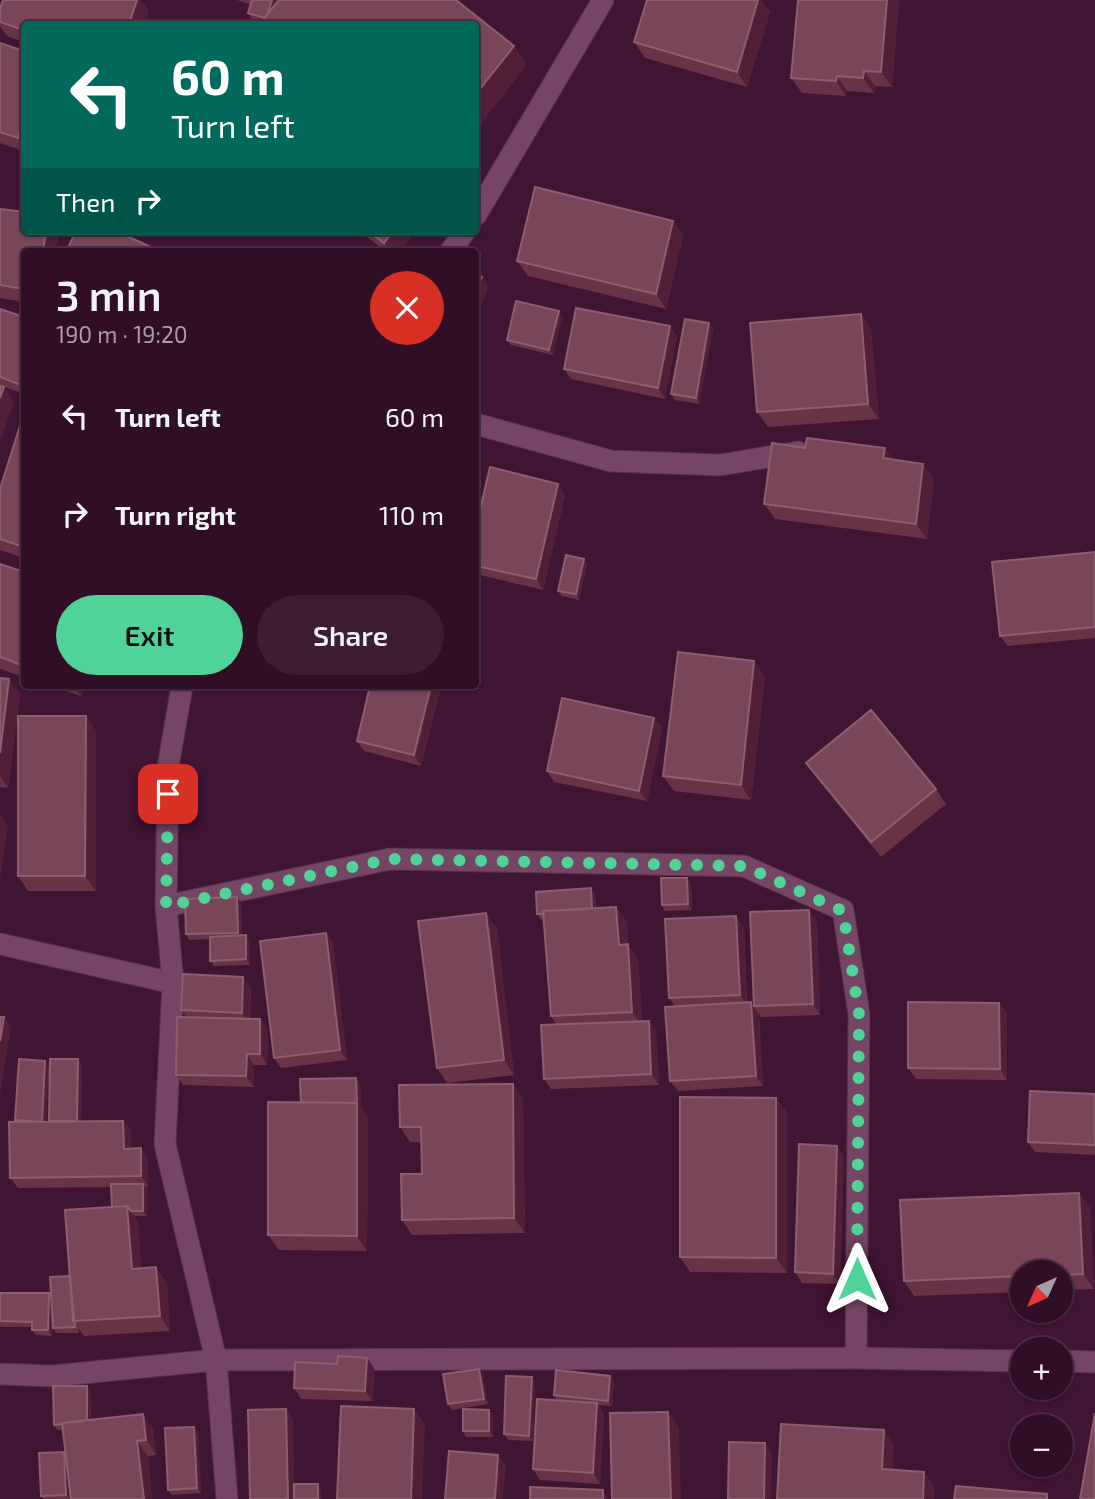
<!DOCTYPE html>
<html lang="en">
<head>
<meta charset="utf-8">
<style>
	body { margin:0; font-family:"Exo 2",sans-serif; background:#3c1d32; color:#f1f3f6; height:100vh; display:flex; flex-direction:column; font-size:26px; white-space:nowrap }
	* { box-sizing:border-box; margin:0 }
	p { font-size:23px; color:#a89ca7 }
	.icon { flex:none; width:38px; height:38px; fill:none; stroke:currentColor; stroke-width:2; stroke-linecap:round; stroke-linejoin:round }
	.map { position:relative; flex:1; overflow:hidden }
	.drawer { position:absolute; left:21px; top:248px; width:458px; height:441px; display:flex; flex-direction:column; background:#300f26; border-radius:7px; box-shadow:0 2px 5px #0004,0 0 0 2px #4b2f43 }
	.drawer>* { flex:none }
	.guide { position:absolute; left:21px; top:21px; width:458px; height:214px; border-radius:7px; box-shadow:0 2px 5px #0004,0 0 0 2px #4b2f43; background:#00695c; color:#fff; overflow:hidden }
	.needle { width:46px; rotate:225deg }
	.fabs { position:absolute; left:1010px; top:1260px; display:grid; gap:14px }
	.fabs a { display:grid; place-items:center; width:63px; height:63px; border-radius:50%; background:#300f26; box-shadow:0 2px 5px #0004,0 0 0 2px #4b2f43; font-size:35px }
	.pin { position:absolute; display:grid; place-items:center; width:60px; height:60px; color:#fff; margin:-30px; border-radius:14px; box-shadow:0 4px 10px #0006 }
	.me { position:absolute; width:77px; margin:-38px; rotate:0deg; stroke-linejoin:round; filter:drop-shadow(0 0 5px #0008) }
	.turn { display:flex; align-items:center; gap:24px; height:147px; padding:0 35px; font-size:32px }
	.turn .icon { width:91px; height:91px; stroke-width:2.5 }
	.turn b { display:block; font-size:49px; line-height:60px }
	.then { display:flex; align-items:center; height:66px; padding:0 35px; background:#0003; gap:14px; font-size:26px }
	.round { display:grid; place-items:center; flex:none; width:74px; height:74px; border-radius:37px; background:#3c1d32 }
	.overview { display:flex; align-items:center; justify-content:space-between; height:119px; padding:0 35px }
	h1 { font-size:42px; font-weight:600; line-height:52px }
	.cta { display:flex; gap:14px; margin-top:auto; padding:14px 35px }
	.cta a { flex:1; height:80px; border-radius:42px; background:#4fd399; color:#111; font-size:28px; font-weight:600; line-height:80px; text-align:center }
	.cta a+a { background:#3c1d32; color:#f1f3f6 }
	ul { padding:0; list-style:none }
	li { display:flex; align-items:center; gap:21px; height:98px; padding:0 35px }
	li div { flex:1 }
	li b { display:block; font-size:26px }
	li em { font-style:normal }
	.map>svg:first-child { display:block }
</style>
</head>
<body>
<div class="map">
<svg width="1095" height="1499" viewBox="0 0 1095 1499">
	<rect width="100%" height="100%" fill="#401433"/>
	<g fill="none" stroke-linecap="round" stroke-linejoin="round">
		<defs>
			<path id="minor" d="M476,215L603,0
				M450,252L465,231
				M476,424L611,461L720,465L798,452
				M182,686L168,767L166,906L173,983L165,1144L216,1360L227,1499
				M166,906L390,859L744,866L843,910L859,1014L856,1358
				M0,944L173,983
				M1060,1361L1095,1362
				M0,1374L52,1376L216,1360L856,1358L1022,1361"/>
		</defs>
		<use href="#minor" stroke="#55314a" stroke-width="23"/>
		<use href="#minor" stroke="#764565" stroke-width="21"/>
	</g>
	<path fill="#683346" d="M3,0H141L149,12L24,24V42L7,36L0,26V9Z
		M237,0H277L276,3L527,65L262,21L252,19L248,13L251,5Z
		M758,0H761L770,12L747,87L645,58L634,42Z
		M899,0L892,87L875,86L874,93L847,91L846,96L802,93L791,78Z
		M0,43L24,51V151L0,143Z
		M0,209L24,231H59L56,252H24V302L0,298Z
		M673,221L683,236L666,309L528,276L517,261Z
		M359,231H415L399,252H387Z
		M0,309L24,317V394L0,385Z
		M861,314L871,329L879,419L768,427L757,412Z
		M562,316L553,355L511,345L507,340Z
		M709,323L713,329L699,404L675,400L671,394Z
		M670,326L677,336L665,399L571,379L564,369Z
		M24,413V558L0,550V489Z
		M893,460L934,479L927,539L775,519L764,504Z
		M565,495L543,590L476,574V527Z
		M1095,552V638L1008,646L1000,636Z
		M0,564L24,572V677L0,669Z
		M587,564L579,600L562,596L558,591Z
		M765,676L751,800L674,791L663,776Z
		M0,678L9,679L20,694L8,788L0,787Z
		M51,686H84L81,696Z
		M370,686H441L421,766L364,751L357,741Z
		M654,718L662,728L647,801L554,782L547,771Z
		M96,731V891H28L18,876Z
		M806,763L936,789L946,804L881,857L817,778Z
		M687,878L691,883L692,910L665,911L662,905Z
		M595,893L596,909L627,922L628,945L638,959L642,1021H649L656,1031L659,1085L551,1089L544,1079L556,1024L551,1016L544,919L541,920L537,914Z
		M241,902L242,935H246L249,941L250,965L214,966L210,961V939L189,940L186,934Z
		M817,921L820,1015L761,1017L759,1014L763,1086L678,1091L670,1081L675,1006L669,998L744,927L747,1002L754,1005Z
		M497,928L514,1075L447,1083L437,1068Z
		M326,933L333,943L347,1060L281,1068L274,1058Z
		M251,987L250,1019H260L268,1030L267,1065H254V1087L183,1085L176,1075L186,1017L181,1010Z
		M999,1003L1007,1013V1080L916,1079L908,1068Z
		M82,1065L81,1121H123L131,1131V1149L141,1148L148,1159V1186L145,1187L147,1189V1216H134L138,1221L141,1268L167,1282L170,1331L84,1336L78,1328L79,1333H56L53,1328L52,1320V1336L36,1335L32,1330V1327H1L0,1325V1293H49L51,1297L70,1276L112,1207L111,1187L18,1188L10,1178L17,1122L15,1120L49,1066L46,1122H49Z
		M356,1078L360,1084L361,1108L368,1118L367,1251L279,1250L268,1235L301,1102Z
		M1095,1094V1155L1035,1152L1028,1142Z
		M776,1098L787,1113V1273L690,1272L680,1257Z
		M523,1099L525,1233L412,1235L402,1220L422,1174L421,1142H410L400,1127Z
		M837,1146L844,1156L840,1284L802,1283L795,1272Z
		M1079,1193L1090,1208L1094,1289L1060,1290V1272H1022V1292L914,1296L904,1281Z
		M337,1364L374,1368L373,1401L301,1399L294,1388Z
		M483,1374L488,1404L452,1410L448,1404Z
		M610,1376L614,1382L612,1406L598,1405L604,1414L600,1484L540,1480L533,1469L557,1400L554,1395Z
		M535,1382L533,1441L508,1440L504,1434Z
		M90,1391L91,1420L153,1429L156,1455L148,1456L152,1499H71L69,1486L70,1499H43L41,1496L64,1452L66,1454L63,1430H57L54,1425Z
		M493,1415V1437H466L463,1431Z
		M194,1427L198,1432L201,1493L172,1495L168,1490Z"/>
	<path fill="#511f37" d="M137,0H141L149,12L145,24H129Z
		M272,0H277L271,24L267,18Z
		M758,0H761L770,12L747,87L737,72Z
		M887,0H899L892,87L881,72Z
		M514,46L527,65L476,130V94Z
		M864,71L875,86L874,93L863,78Z
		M837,76L847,91L846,96L836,81Z
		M24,118V146L18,138Z
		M673,221L683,236L666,309L656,294Z
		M46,231H59L56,252H43Z
		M393,231H415L399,252H390L384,243Z
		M482,277L489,287L476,316V289Z
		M559,311L562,316L553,355L549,350Z
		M861,314L871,329L879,419L868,404Z
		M709,323L713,329L699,404L696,398Z
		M670,326L677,336L665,399L658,388Z
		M24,375V389L21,385Z
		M4,387L14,403L0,441V398Z
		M885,448L895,463L883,458Z
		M923,464L934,479L927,539L916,524Z
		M558,484L565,495L543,590L536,579Z
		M584,559L587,564L579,600L576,594Z
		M754,661L765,676L751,800L741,785Z
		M9,679L20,694L8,788L0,776V753Z
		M74,686H84L81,696Z
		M431,686H441L421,766L414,755Z
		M86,716L96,731V891L85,876Z
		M654,718L662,728L647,801L639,791Z
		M0,814L8,825L0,881Z
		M687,878L691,883L692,910L688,904Z
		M591,888L595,893L596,916L592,911Z
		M237,897L241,902L242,938L238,933Z
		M616,907L627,922L628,945L638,959L643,1027L632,1012L619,945Z
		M809,910L817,921L820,1015L813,1004Z
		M486,913L497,928L514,1075L504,1060Z
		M736,916L744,927L747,1005L740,995Z
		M326,933L333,943L347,1060L340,1050Z
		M246,935L249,941L250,965L246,959Z
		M243,977L251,987L249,1023L242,1013Z
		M751,1002L759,1014L763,1086L756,1076Z
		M999,1003L1007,1013V1080L1000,1069Z
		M4,1017L11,1028L0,1095V1041Z
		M260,1019L268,1030L267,1065L260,1054Z
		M649,1021L656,1031L659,1085L651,1074Z
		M247,1054L254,1065V1087L246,1076Z
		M78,1059L82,1065L81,1127L77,1122Z
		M45,1061L49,1066L46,1127L42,1122Z
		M356,1078L360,1084L361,1108L368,1118L367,1251L357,1236Z
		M513,1084L523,1099L525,1233L514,1218Z
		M776,1098L787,1113V1273L776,1258Z
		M123,1121L131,1131V1159L124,1149Z
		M837,1146L844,1156L840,1284L833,1274Z
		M141,1148L148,1159V1186L141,1176Z
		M143,1184L147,1189V1216L143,1211Z
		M1079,1193L1090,1208L1094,1289L1083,1274Z
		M127,1206L138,1221L142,1284L132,1269Z
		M156,1267L167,1282L170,1331L160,1316Z
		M49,1293L53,1299L52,1336L48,1330Z
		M367,1358L374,1368L373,1401L365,1391Z
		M479,1369L483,1374L488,1404L484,1399Z
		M610,1376L614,1382L612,1406L608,1401Z
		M532,1377L535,1382L533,1441L529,1436Z
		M87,1386L90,1391L91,1430L88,1424Z
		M597,1403L604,1414L600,1484L593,1473Z
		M286,1409L293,1419L295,1499H288Z
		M414,1409L425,1424L422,1499H411Z
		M489,1410L493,1415V1437L489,1431Z
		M668,1412L679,1427L681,1499H671Z
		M143,1414L153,1429L156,1455L146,1440Z
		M194,1427L198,1432L201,1493L197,1488Z
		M884,1430L894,1445L892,1485L882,1469Z
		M137,1441L148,1456L152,1499H144Z
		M765,1443L772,1453L771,1499H764Z
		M64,1452L68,1458L70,1499L66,1495Z
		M498,1455L506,1465L503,1499H495Z
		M924,1472L935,1487L934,1499H923Z
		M318,1484L321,1490L322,1499H318Z
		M603,1490L609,1499H603Z"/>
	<path fill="#784658" stroke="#8d5e70" stroke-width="2" d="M3,0H137L129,24H24V30L0,22V9Z
		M252,0H272L268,13L265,18L248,13Z
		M279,0H456L514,46L476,94V24H259Z
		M647,0H758L737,72L634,42Z
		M798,0H887L881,72L864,71L863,78L837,76L836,81L791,78Z
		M0,43L24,51V118L18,138L0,132Z
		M535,187L673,221L656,294L517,261Z
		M0,209L24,212V231H46L43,252H24V289L0,285Z
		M76,231H116L153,248L151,252H66Z
		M368,231H393L384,243Z
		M476,274L482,277L476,289Z
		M516,301L559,311L549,350L507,340Z
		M576,308L670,326L658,388L564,369Z
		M0,309L24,317V375L21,385L0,377Z
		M861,314L868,404L757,412L750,323Z
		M685,319L709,323L696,398L671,394Z
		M0,386L4,387L0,398Z
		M24,413V547L0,539V489Z
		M807,438L885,448L883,458L923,464L916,524L764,504L772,443L805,448Z
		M490,467L558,484L536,579L476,566V527Z
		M1095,552V627L1000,636L992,562Z
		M566,555L584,559L576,594L558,591Z
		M0,564L24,572V666L0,657Z
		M678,652L754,661L741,785L663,776Z
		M0,678L9,679L0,753Z
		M370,686H431L414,755L357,741Z
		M562,698L654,718L639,791L547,771Z
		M871,710L936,789L871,842L806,763Z
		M18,716H86L85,876H18Z
		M661,878H687L688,904L662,905Z
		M591,888L592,909L543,911L544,914H537L536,892Z
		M237,897L238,933L186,934L185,899Z
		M616,907L619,945L628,944L632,1012L551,1016L543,911Z
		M809,910L813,1004L754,1006L750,912Z
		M486,913L504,1060L437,1068L418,921Z
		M736,916L740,995L669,998L665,919Z
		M326,933L340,1050L274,1058L260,941Z
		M246,935V959L210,961V937Z
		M183,974L243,977L242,1013L181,1010Z
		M751,1002L756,1076L670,1081L665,1007Z
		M908,1002L999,1003L1000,1069L908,1068Z
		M0,1017H4L0,1041Z
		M177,1017L260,1019V1054H247L246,1076L176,1075Z
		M649,1021L651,1074L544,1079L541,1025Z
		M19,1059L45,1061L42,1122L15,1120Z
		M50,1059H78L77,1121H49Z
		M356,1078L357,1103L301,1102L300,1079Z
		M513,1084L514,1218L402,1220L401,1174H422L421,1127H400L399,1085Z
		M1030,1091L1095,1094V1145L1028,1142Z
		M680,1097L776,1098V1258L680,1257Z
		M268,1102L357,1103V1236L268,1235Z
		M123,1121L124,1149L141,1148V1176L10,1178L9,1122Z
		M799,1144L837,1146L833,1274L795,1272Z
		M111,1184H143V1211H131L127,1206L112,1207Z
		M1079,1193L1083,1274L1060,1275V1272H1022V1276L904,1281L900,1200Z
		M127,1206L132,1269L156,1267L160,1316L73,1321L65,1210Z
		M70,1276L75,1327L53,1328L50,1277Z
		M0,1293H49L48,1330H32V1322L0,1321Z
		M338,1356L367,1358L365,1391L294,1388L295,1362L337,1364Z
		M479,1369L484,1399L448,1404L443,1374Z
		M556,1370L610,1376L608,1401L554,1395Z
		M506,1376L532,1377L529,1436L504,1434Z
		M53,1386H87V1421L62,1423V1424L54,1425Z
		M537,1399L597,1403L593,1473L533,1469Z
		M341,1406L414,1409L411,1499H337Z
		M286,1409L288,1499H250L248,1410Z
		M463,1409L489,1410V1431H463Z
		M668,1412L671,1499H612L610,1413Z
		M1095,1413V1499H1080Z
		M143,1414L146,1440L137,1441L144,1499H71L62,1423Z
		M781,1424L884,1430L882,1469L924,1472L923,1499H777Z
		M194,1427L197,1488L168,1490L165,1428Z
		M729,1442L765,1443L764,1499H728Z
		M449,1451L498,1455L495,1499H445Z
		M64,1452L66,1495L41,1496L39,1453Z
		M294,1484H318V1499H294Z
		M956,1486L1047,1494V1499H954Z
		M530,1487L603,1490V1499H530Z"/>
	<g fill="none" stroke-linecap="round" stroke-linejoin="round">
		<path stroke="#4fd399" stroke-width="12" stroke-dasharray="0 21.6" d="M168,794L166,906L390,859L744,866L843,911L859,1014L857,1279"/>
	</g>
</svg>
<div class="fabs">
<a><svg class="needle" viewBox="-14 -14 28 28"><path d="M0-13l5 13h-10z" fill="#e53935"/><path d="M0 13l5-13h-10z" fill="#a89ca7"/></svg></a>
<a>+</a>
<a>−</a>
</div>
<div class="pin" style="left:168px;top:794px;background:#d93025"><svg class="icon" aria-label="arrive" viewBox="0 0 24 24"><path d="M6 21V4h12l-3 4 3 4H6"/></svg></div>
<svg class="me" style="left:857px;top:1279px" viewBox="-20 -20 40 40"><path d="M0-17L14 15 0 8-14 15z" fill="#4fd399" stroke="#fff" stroke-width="4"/></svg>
<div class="guide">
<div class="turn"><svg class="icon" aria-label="left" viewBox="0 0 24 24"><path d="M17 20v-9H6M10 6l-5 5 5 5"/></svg><div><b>60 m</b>Turn left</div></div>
<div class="then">Then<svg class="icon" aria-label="right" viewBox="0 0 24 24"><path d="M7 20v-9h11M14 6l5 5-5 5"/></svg></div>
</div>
<section class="drawer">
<div class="overview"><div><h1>3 min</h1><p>190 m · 19:20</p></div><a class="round" style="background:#d93025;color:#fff"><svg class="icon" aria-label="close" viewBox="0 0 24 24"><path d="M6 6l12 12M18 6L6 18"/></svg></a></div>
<ul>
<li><svg class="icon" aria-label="left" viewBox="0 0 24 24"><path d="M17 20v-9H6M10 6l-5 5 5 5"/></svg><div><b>Turn left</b></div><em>60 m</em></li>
<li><svg class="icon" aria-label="right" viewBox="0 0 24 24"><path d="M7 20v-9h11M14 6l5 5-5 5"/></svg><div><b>Turn right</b></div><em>110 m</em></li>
</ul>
<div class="cta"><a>Exit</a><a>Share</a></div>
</section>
</div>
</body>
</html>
